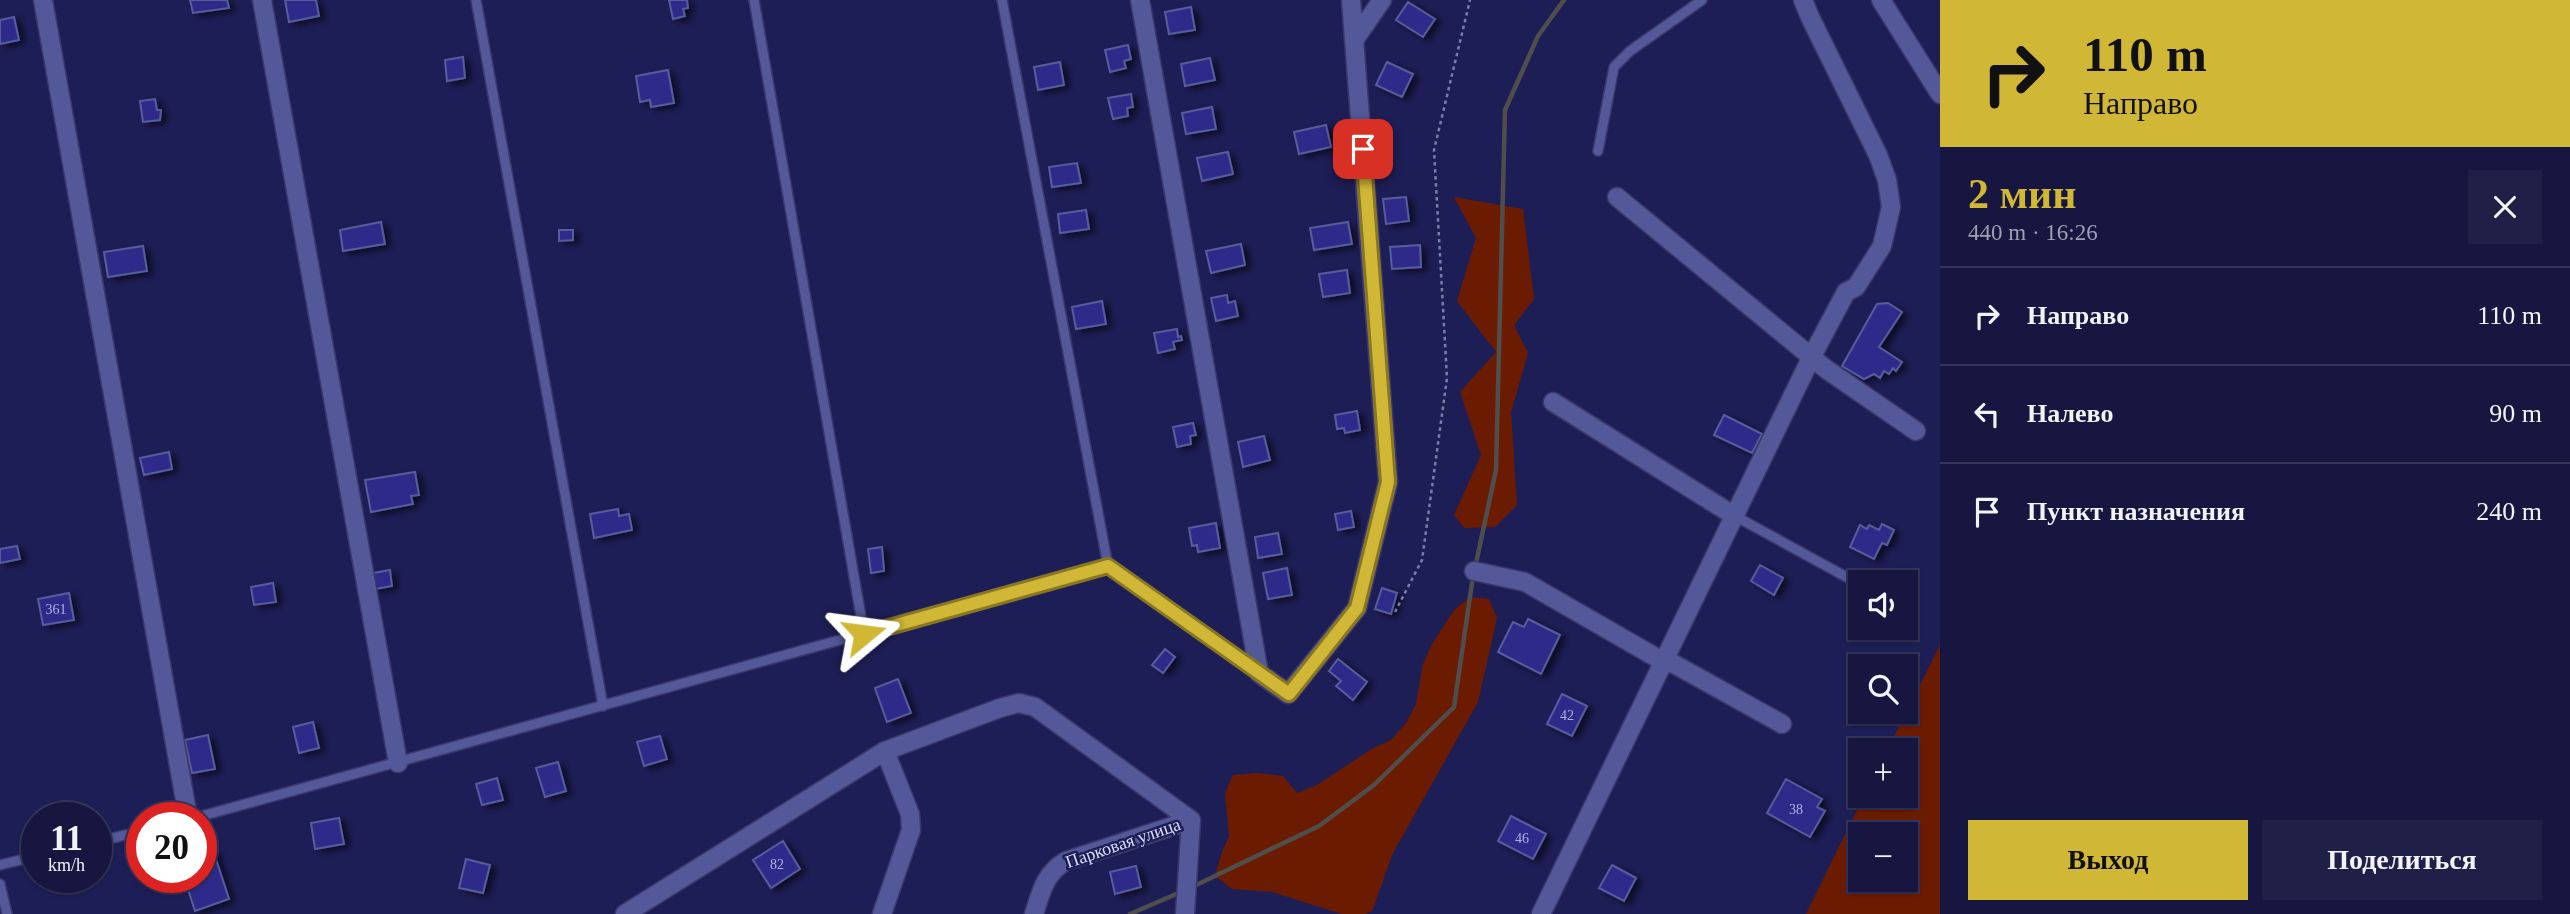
<!DOCTYPE html>
<html lang="ru">
<head>
<meta charset="utf-8">
<style>
	body { margin:0; font-family:Georgia,serif; background:#1f1f48; color:#f1f3f6; height:100vh; display:flex; flex-direction:column; font-size:26px; white-space:nowrap }
	* { box-sizing:border-box; margin:0 }
	p { font-size:23px; color:#9e9fb1 }
	.icon { flex:none; width:38px; height:38px; fill:none; stroke:currentColor; stroke-width:2; stroke-linecap:round; stroke-linejoin:round }
	.map { position:relative; flex:1; overflow:hidden }
	.sheet { display:flex; flex-direction:column; background:#161641; width:630px }
	.sheet>* { flex:none }
	.guide { background:#d0b736; color:#111; overflow:hidden }
	.tools { position:absolute; left:1848px; top:570px; display:grid; gap:14px }
	.tools a { display:grid; place-items:center; width:70px; height:70px; border-radius:0px; background:#161641; box-shadow:0 2px 5px #0004,0 0 0 2px #35355a; font-size:35px }
	.speed { position:absolute; left:21px; top:802px; display:flex; gap:14px; font-size:35px; font-weight:700; text-align:center }
	.speed>* { display:grid; place-content:center; width:91px; height:91px; border-radius:50%; background:#161641; box-shadow:0 2px 5px #0004,0 0 0 2px #35355a; line-height:1 }
	.speed small { font-size:18px; font-weight:400 }
	.speed .limit { border:10px solid #d22; background:#fff; color:#111 }
	.pin { position:absolute; display:grid; place-items:center; width:60px; height:60px; color:#fff; margin:-30px; border-radius:14px; box-shadow:0 4px 10px #0006 }
	.me { position:absolute; width:77px; margin:-38px; rotate:74deg; stroke-linejoin:round; filter:drop-shadow(0 0 5px #0008) }
	.turn { display:flex; align-items:center; gap:24px; height:147px; padding:0 28px; font-size:32px }
	.turn .icon { width:91px; height:91px; stroke-width:2.5 }
	.turn b { display:block; font-size:49px; line-height:60px }
	.round { display:grid; place-items:center; flex:none; width:74px; height:74px; border-radius:0px; background:#1f1f48 }
	.head { display:flex; align-items:center; justify-content:space-between; height:119px; padding:0 28px }
	h1 { font-size:42px; font-weight:700; line-height:52px; color:#d0b736 }
	.action { display:flex; gap:14px; margin-top:auto; padding:14px 28px }
	.action a { flex:1; height:80px; border-radius:0px; background:#d0b736; color:#111; font-size:28px; font-weight:700; line-height:80px; text-align:center }
	.action a+a { background:#1f1f48; color:#f1f3f6 }
	ul { padding:0; list-style:none }
	li { display:flex; align-items:center; gap:21px; height:98px; padding:0 28px; border-top:2px solid #35355a }
	li div { flex:1 }
	li b { display:block; font-size:26px }
	li em { font-style:normal }
	main { display:flex; flex:1; min-height:0 }
	.map>svg:first-child { display:block }
</style>
</head>
<body>
<main>
<div class="map">
<svg width="1940" height="914" viewBox="0 0 1940 914">
	<defs>
		<filter id="shadow"><feDropShadow dx="5.5" dy="3" stdDeviation="3.5" flood-color="#0009"/></filter>
	</defs>
	<rect width="100%" height="100%" fill="#1e1e57"/>
	<path fill="#6b1c00" fill-rule="evenodd" d="M1454,197L1523,209L1534,299L1514,325L1528,353L1511,412L1517,505L1495,527L1464,528L1454,515L1481,455L1460,392L1496,352L1457,301L1476,238Z
		M1470,597L1489,599L1497,618L1478,702L1393,853L1372,911L1365,914H1342L1272,892L1232,889L1215,876L1221,855L1229,836L1225,793L1233,775L1258,773L1283,776L1297,793L1317,785L1373,748L1391,740L1406,723L1416,704L1423,664L1432,644L1454,610Z
		M1940,645V914H1806L1864,796H1906V751H1887ZM1860,835H1906V880H1860Z"/>
	<g fill="none" stroke-linecap="round" stroke-linejoin="round">
		<path stroke="#4f4e4d" stroke-width="4.5" d="M1475,568L1496,470L1505,110L1538,36L1564,0
			M1192,887L1319,826L1374,785L1454,707L1473,576
			M1130,914L1181,892"/>
	</g>
	<path fill="#2f2b89" stroke="#565c9c" stroke-width="2" filter="url(#shadow)" d="M190,0H227L229,8L193,13Z
		M285,0H316L319,16L289,22Z
		M669,0H687L688,8L683,9L685,16L673,19Z
		M1408,2L1435,19L1423,37L1396,20Z
		M1191,7L1195,30L1169,34L1165,12Z
		M14,17L19,40L0,44V20Z
		M1128,45L1131,59L1124,61L1126,68L1110,72L1105,50Z
		M463,57L465,78L447,81L445,60Z
		M1210,58L1215,80L1185,86L1181,64Z
		M1060,62L1064,85L1038,90L1034,67Z
		M1387,62L1413,74L1402,97L1376,85Z
		M668,70L674,103L651,107L650,100L640,102L636,76Z
		M1131,94L1133,107L1127,108L1128,116L1113,119L1108,98Z
		M155,99L157,110H161L160,120L143,122L140,101Z
		M1212,107L1216,129L1186,134L1182,113Z
		M1326,125L1331,147L1299,154L1294,132Z
		M1228,152L1233,174L1202,181L1197,158Z
		M1077,163L1081,183L1052,187L1049,167Z
		M1406,197L1409,221L1386,224L1383,199Z
		M1086,210L1089,229L1060,233L1058,214Z
		M381,222L385,244L343,251L340,230Z
		M1348,222L1352,244L1314,250L1310,228Z
		M559,230H573V240L559,241Z
		M1241,244L1245,265L1211,273L1206,251Z
		M1420,245L1421,267L1392,269L1390,247Z
		M143,246L147,271L108,277L104,252Z
		M1347,270L1350,293L1323,297L1319,274Z
		M1227,295L1228,303L1235,301L1238,316L1216,321L1211,298Z
		M1102,301L1106,324L1076,329L1072,307Z
		M1888,303L1902,312L1879,347L1902,362L1896,371L1893,368L1889,374L1884,371L1880,378L1874,374L1864,379L1842,366L1877,304Z
		M1177,329L1178,337L1181,336L1182,340L1173,342L1175,349L1158,353L1154,333Z
		M1357,411L1360,430L1345,433L1344,428L1337,429L1335,415Z
		M1724,415L1762,434L1752,453L1714,435Z
		M1193,423L1196,435L1190,436L1191,444L1177,447L1173,427Z
		M1264,436L1270,460L1243,467L1238,442Z
		M169,452L172,469L144,475L140,458Z
		M415,472L419,495L411,496L413,504L371,512L365,480Z
		M618,509L619,516L629,514L632,530L594,538L590,514Z
		M1351,511L1354,527L1338,530L1335,514Z
		M1216,523L1220,548L1198,552L1197,545L1192,546L1189,528Z
		M1882,524L1894,530L1887,545L1882,543L1874,559L1850,547L1860,525L1867,529L1869,525L1879,530Z
		M1278,533L1282,554L1258,558L1255,537Z
		M17,546L20,559L0,563V549Z
		M882,547L884,571L871,573L868,549Z
		M1760,565L1783,578L1774,595L1751,581Z
		M1287,568L1292,595L1268,599L1263,573Z
		M390,570L392,586L375,589L373,573Z
		M273,583L276,602L254,605L251,587Z
		M1382,588L1397,593L1391,614L1375,609Z
		M69,593L74,620L43,625L38,599Z
		M1528,619L1560,635L1541,674L1498,652L1513,622L1524,627Z
		M1165,649L1175,657L1163,673L1152,665Z
		M1338,659L1367,682L1353,700L1336,686L1341,681L1329,671Z
		M898,679L911,713L887,722L875,688Z
		M1562,694L1587,706L1572,736L1547,724Z
		M313,722L319,748L299,753L293,727Z
		M208,735L215,769L192,773L185,740Z
		M660,736L667,759L644,766L637,742Z
		M558,762L566,791L545,797L536,768Z
		M497,778L503,800L482,805L476,784Z
		M1786,779L1822,799L1817,807L1825,811L1810,837L1767,813Z
		M1511,816L1546,834L1533,859L1498,841Z
		M339,818L344,844L315,849L311,823Z
		M783,841L800,869L771,888L753,860Z
		M213,850L229,899L195,911L184,877H201V853Z
		M466,859L490,865L483,893L459,888Z
		M1612,865L1636,878L1624,901L1599,888Z
		M1136,866L1141,887L1115,894L1110,872Z"/>
	<g fill="none" stroke-linecap="round" stroke-linejoin="round">
		<defs>
			<path id="service" d="M476,0L603,706
				M754,0L864,634
				M1002,0L1108,566
				M1598,151L1614,67L1630,51L1702,0
				M1733,515L1850,579
				M198,817L1108,566L1256,671
				M96,842L142,831
				M0,865L37,856
				M0,884L7,914"/>
			<path id="minor" d="M43,0L188,817
				M262,0L398,763
				M1140,0L1259,673L1288,694L1357,608L1388,482L1351,0
				M1881,0L1940,94
				M1355,39L1382,0
				M1617,197L1826,369L1916,431
				M1553,402L1733,515
				M1474,571L1525,582L1664,662L1674,664L1782,724
				M625,914L885,751L1000,708L1019,703L1035,707L1191,820
				M882,914L911,830L910,814L885,751
				M1034,914C1041,892 1045,873 1066,861L1191,820
				M1185,914L1191,820
				M1541,914L1812,356L1846,292L1856,287L1882,246L1891,207L1887,180L1878,155L1810,17L1803,0"/>
		</defs>
		<use href="#service" stroke="#3c3769" stroke-width="12"/>
		<use href="#minor" stroke="#3c3769" stroke-width="21"/>
		<path stroke="#7a7da8" stroke-width="2.5" stroke-dasharray="3.5 3.5" stroke-linecap="butt" d="M1395,612L1422,560L1447,378L1434,150L1470,0"/>
		<use href="#service" stroke="#525898" stroke-width="9"/>
		<use href="#minor" stroke="#525898" stroke-width="18"/>
	</g>
	<g fill="none" stroke-linecap="round" stroke-linejoin="round">
		<defs>
			<path id="route" d="M864,634L1108,566L1289,694L1357,608L1388,482L1363,149"/>
		</defs>
		<use href="#route" stroke="#877723" stroke-width="18"/>
		<use href="#route" stroke="#d0b736" stroke-width="12"/>
	</g>
	<g text-anchor="middle" dominant-baseline="central" stroke-width="5" stroke-linejoin="round" paint-order="stroke">
		<g font-size="14" fill="#aeb1de">
			<text x="56" y="609">361</text>
			<text x="1567" y="715">42</text>
			<text x="1796" y="809">38</text>
			<text x="1522" y="838">46</text>
			<text x="777" y="864">82</text>
		</g>
		<g font-size="18" fill="#d9defb" stroke="#1e1e57">
			<text transform="translate(1123 843) rotate(-19)">Парковая улица</text>
		</g>
	</g>
</svg>
<div class="tools">
<a><svg class="icon" aria-label="sound" viewBox="0 0 24 24"><path d="M4 9h4l5-4v14l-5-4H4zM17 9q2 3 0 6"/></svg></a>
<a><svg class="icon" aria-label="search" viewBox="0 0 24 24"><circle cx="10" cy="10" r="6"/><path d="M15 15l6 6"/></svg></a>
<a>+</a>
<a>−</a>
</div>
<div class="speed"><div>11<small>km/h</small></div><div class="limit">20</div></div>
<div class="pin" style="left:1363px;top:149px;background:#d93025"><svg class="icon" aria-label="arrive" viewBox="0 0 24 24"><path d="M6 21V4h12l-3 4 3 4H6"/></svg></div>
<svg class="me" style="left:864px;top:634px" viewBox="-20 -20 40 40"><path d="M0-17L14 15 0 8-14 15z" fill="#d0b736" stroke="#fff" stroke-width="4"/></svg>
</div>
<section class="sheet">
<div class="guide">
<div class="turn"><svg class="icon" aria-label="right" viewBox="0 0 24 24"><path d="M7 20v-9h11M14 6l5 5-5 5"/></svg><div><b>110 m</b>Направо</div></div>
</div>
<div class="head"><div><h1>2 мин</h1><p>440 m · 16:26</p></div><a class="round"><svg class="icon" aria-label="close" viewBox="0 0 24 24"><path d="M6 6l12 12M18 6L6 18"/></svg></a></div>
<ul>
<li><svg class="icon" aria-label="right" viewBox="0 0 24 24"><path d="M7 20v-9h11M14 6l5 5-5 5"/></svg><div><b>Направо</b></div><em>110 m</em></li>
<li><svg class="icon" aria-label="left" viewBox="0 0 24 24"><path d="M17 20v-9H6M10 6l-5 5 5 5"/></svg><div><b>Налево</b></div><em>90 m</em></li>
<li><svg class="icon" aria-label="arrive" viewBox="0 0 24 24"><path d="M6 21V4h12l-3 4 3 4H6"/></svg><div><b>Пункт назначения</b></div><em>240 m</em></li>
</ul>
<div class="action"><a>Выход</a><a>Поделиться</a></div>
</section>
</main>
</body>
</html>
